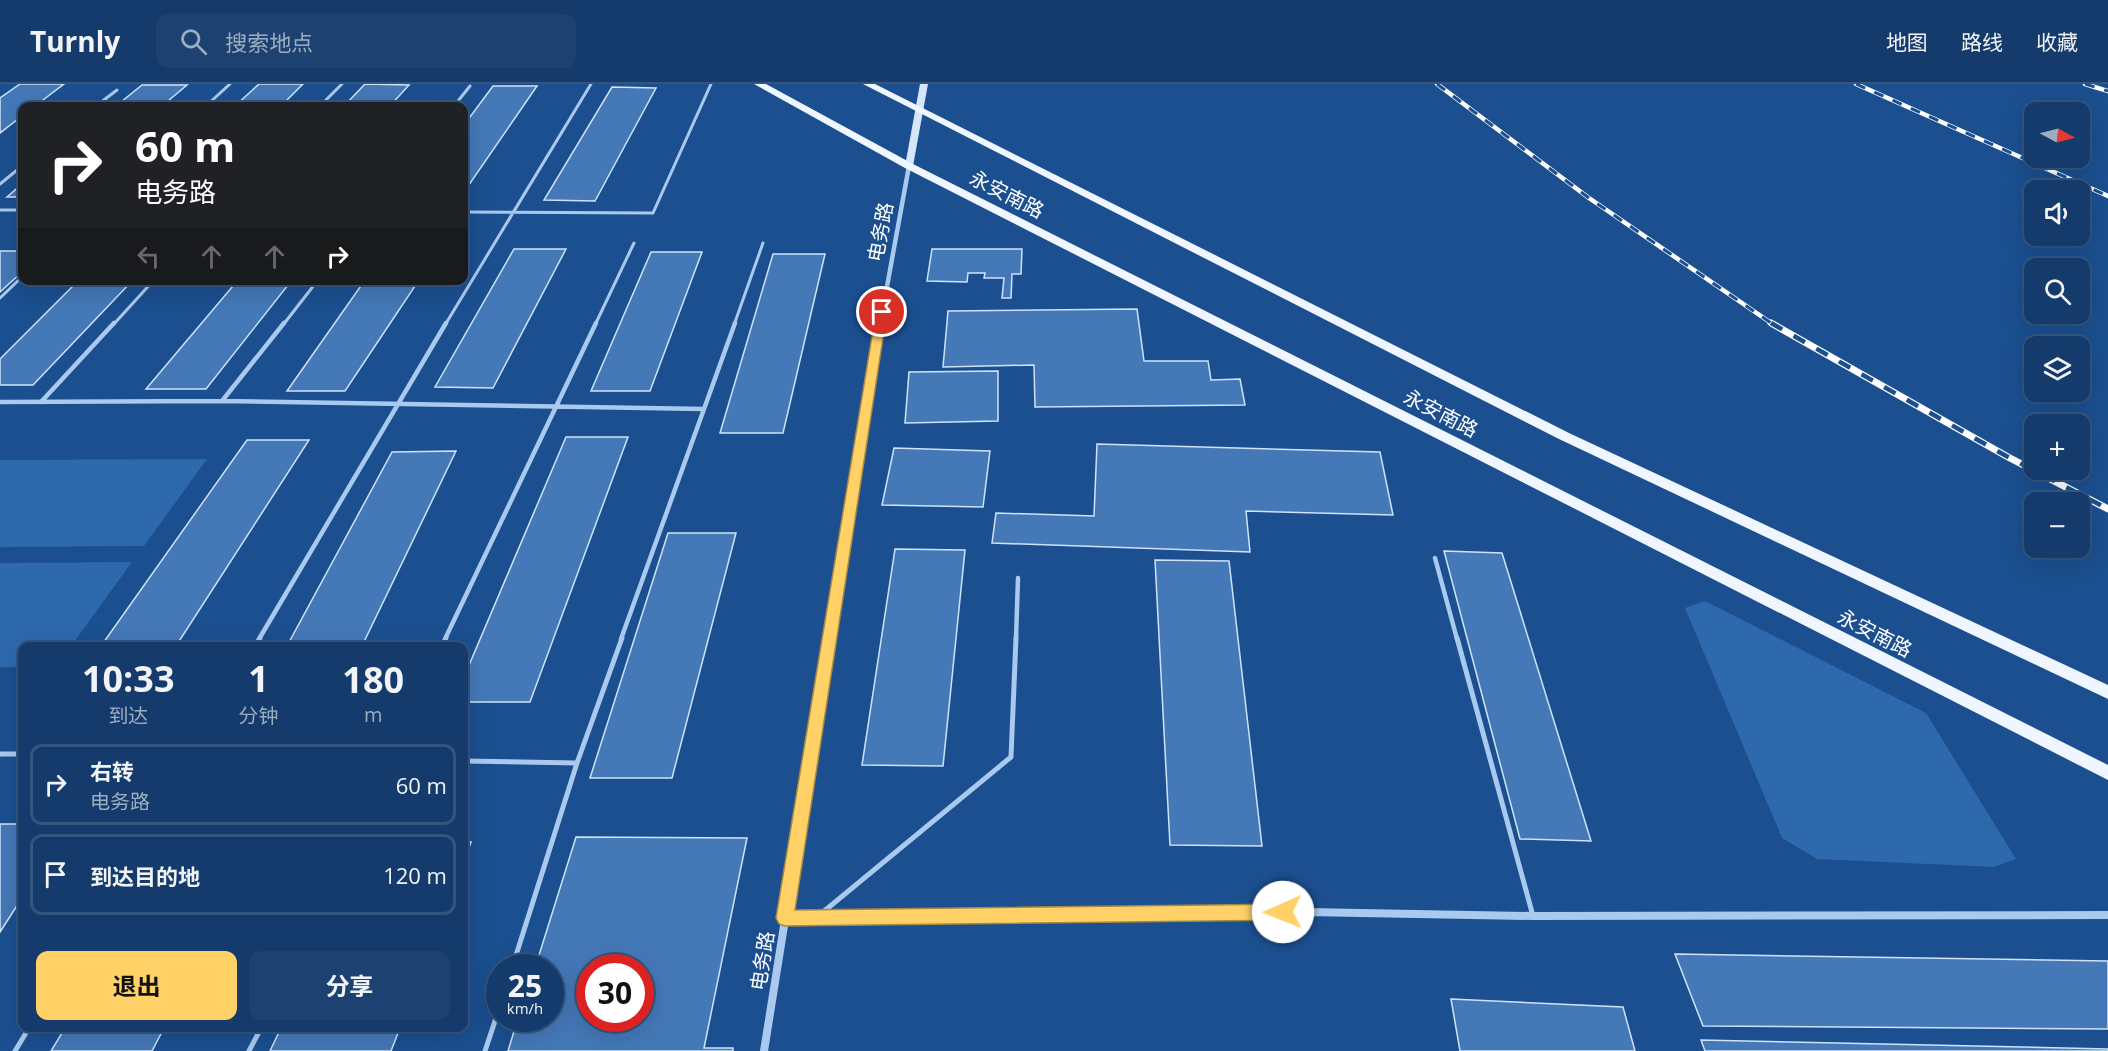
<!DOCTYPE html>
<html lang="zh">
<head>
<meta charset="utf-8">
<style>
	body { margin:0; font-family:"Open Sans","Noto Sans SC",sans-serif; background:#1d4271; color:#f1f3f6; height:100vh; display:flex; flex-direction:column; font-size:22px; white-space:nowrap }
	* { box-sizing:border-box; margin:0 }
	p { font-size:20px; color:#9dadc1 }
	.icon { flex:none; width:33px; height:33px; fill:none; stroke:currentColor; stroke-width:2; stroke-linecap:round; stroke-linejoin:round }
	.map { position:relative; flex:1; overflow:hidden }
	.panel { position:absolute; left:18px; top:558px; width:450px; height:390px; display:flex; flex-direction:column; background:#143b6b; border-radius:12px; box-shadow:0 6px 24px #0002,0 0 0 2px #33557e }
	.panel>* { flex:none }
	.top-card { position:absolute; left:18px; top:18px; width:450px; height:183px; border-radius:12px; box-shadow:0 6px 24px #0002,0 0 0 2px #33557e; background:#202124; color:#fff; overflow:hidden }
	.needle { width:39px; rotate:97deg }
	.controls { position:absolute; left:2024px; top:18px; display:grid; gap:12px }
	.controls a { display:grid; place-items:center; width:66px; height:66px; border-radius:12px; background:#143b6b; box-shadow:0 6px 24px #0002,0 0 0 2px #33557e; font-size:30px }
	.speed { position:absolute; left:486px; top:870px; display:flex; gap:12px; font-size:30px; font-weight:700; text-align:center }
	.speed>* { display:grid; place-content:center; width:78px; height:78px; border-radius:50%; background:#143b6b; box-shadow:0 6px 24px #0002,0 0 0 2px #33557e; line-height:1 }
	.speed small { font-size:15px; font-weight:400 }
	.speed .limit { border:9px solid #d22; background:#fff; color:#111 }
	.pin { position:absolute; display:grid; place-items:center; width:51px; height:51px; color:#fff; margin:-26px; border:3px solid #fff; border-radius:50%; box-shadow:0 2px 6px #0007 }
	.me { position:absolute; width:66px; margin:-33px; rotate:269deg; stroke-linejoin:round; filter:drop-shadow(0 0 4px #0008) }
	.turn { display:flex; align-items:center; gap:21px; height:126px; padding:0 18px; font-size:27px }
	.turn .icon { width:78px; height:78px; stroke-width:2.5 }
	.turn b { display:block; font-size:42px; line-height:51px }
	.lanes { display:flex; align-items:center; height:57px; padding:0 18px; background:#0003; justify-content:center; gap:30px; direction:ltr }
	.lanes .off { opacity:.35 }
	.eta { display:flex; justify-content:space-evenly; align-items:center; height:102px; text-align:center }
	.eta b { font-size:36px; font-weight:700; line-height:42px }
	.cta { display:flex; gap:12px; margin-top:auto; padding:12px 18px }
	.cta a { flex:1; height:69px; border-radius:12px; background:#ffd166; color:#111; font-size:24px; font-weight:700; line-height:69px; text-align:center }
	.cta a+a { background:#1d4271; color:#f1f3f6 }
	ul { padding:0; list-style:none }
	li { display:flex; align-items:center; gap:18px; height:81px; margin:0 12px 9px; padding:0 6px; border:3px solid #33557e; border-radius:12px }
	li div { flex:1 }
	li b { display:block; font-size:22px }
	li em { font-style:normal }
	header { display:flex; align-items:center; gap:36px; box-sizing:border-box; height:84px; padding:0 30px; background:#143b6b; border-bottom:2px solid #33557e }
	header strong { font-size:28px }
	nav { display:flex; gap:33px; margin-inline-start:auto; font-size:21px }
	.search { width:420px; height:54px; background:#1d4271; display:flex; align-items:center; gap:15px; box-sizing:border-box; padding:0 21px; border-radius:12px; color:#9dadc1; font-size:22px }
	.map>svg:first-child { display:block }
</style>
</head>
<body>
<header>
<strong>Turnly</strong>
<div class="search"><svg class="icon" aria-label="search" viewBox="0 0 24 24"><circle cx="10" cy="10" r="6"/><path d="M15 15l6 6"/></svg>搜索地点</div>
<nav><a>地图</a><a>路线</a><a>收藏</a></nav>
</header>
<div class="map">
<svg width="2108" height="967" viewBox="0 0 2108 967">
	<rect width="100%" height="100%" fill="#1b4f8f"/>
	<path fill="#2e69ad" d="M207,375L144,462L0,463V376Z
		M132,478L71,562H22V583H0V479Z
		M1705,517L1926,629L2016,775L1994,783L1817,775L1782,754L1685,524Z"/>
	<path fill="#4478b7" stroke="#cfe3fa" stroke-width="1.5" fill-rule="evenodd" d="M20,0H64L35,22H22V32L0,49V14Z
		M259,0H303L281,22H235Z
		M365,0L409,1L390,22H344Z
		M142,1H187L162,22H116Z
		M493,2H537L464,108V41Z
		M612,3L656,4L595,117L544,116Z
		M22,100V113H7Z
		M514,165H566L493,304L435,303Z
		M932,165H1022L1021,190H1012L1011,214H1002L1004,194H984L985,189H968L967,198L927,197Z
		M0,167H22V188L0,208Z
		M651,168H702L650,307H591Z
		M773,170H825L783,349H720Z
		M79,196H133L33,301H0V275Z
		M238,196H292L206,305H146Z
		M365,196H419L345,307H287Z
		M1137,225L1144,277H1208L1211,296L1240,295L1245,321L1035,323L1034,281L943,283L948,227Z
		M998,287V337L905,339L909,288Z
		M566,353H628L530,618H464V593Z
		M247,356H309L176,562H101Z
		M1097,360L1380,368L1393,431L1246,427L1250,468L992,459L996,429L1094,432Z
		M894,364L990,367L983,423L882,421Z
		M456,367L362,562H287L392,368Z
		M668,449H736L672,694H590Z
		M895,465L965,466L943,682L862,681Z
		M1444,467L1502,469L1591,757L1520,755Z
		M1155,476L1229,477L1262,762L1170,761Z
		M0,740H22V814L0,848Z
		M576,753L747,754L704,964H733V967H508L518,934H550V884H535ZM590,884H640V934H590Z
		M464,758H471L464,778Z
		M1675,870L2108,877V945L1703,942Z
		M1451,915L1623,923L1635,967H1460Z
		M65,944H164L152,967H51Z
		M281,944H400L391,967H270Z
		M1701,956L2108,965V967H1705Z"/>
	<g fill="none" stroke-linecap="round" stroke-linejoin="round">
		<path stroke="#a9c9ee" stroke-width="3" d="M96,22L117,6
			M206,22L230,0
			M320,22L342,0
			M454,22L470,2
			M0,100L22,82
			M0,126H22
			M464,128L653,129L711,0
			M0,214L22,193
			M113,241L154,196
			M283,241L318,196
			M445,241L591,0
			M595,241L634,159
			M734,241L763,159"/>
		<path stroke="#a9c9ee" stroke-width="4.5" d="M222,317L284,239
			M0,318L222,317L704,325L621,555
			M41,318L114,239
			M704,325L735,239
			M1435,474L1457,555
			M259,555L446,239
			M445,555L596,239
			M1016,555L1018,494"/>
		<path stroke="#a9c9ee" stroke-width="5" d="M1457,554L1533,832
			M255,562L260,554
			M442,562L446,554
			M0,670H22
			M464,677L577,679L622,554
			M817,833L1011,673L1016,554
			M512,884L577,679
			M15,967L29,944
			M249,967L261,944
			M485,967L500,922"/>
		<path stroke="#a9c9ee" stroke-width="4.5" d="M880,241L909,82"/>
		<path stroke="#a9c9ee" stroke-width="5" d="M830,555L880,239"/>
		<path stroke="#a9c9ee" stroke-width="8" d="M785,834L1306,828L1533,832L2108,831
			M764,967L830,554"/>
		<path fill="#d6e6fa" fill-rule="evenodd" d="M920,0H928L913,82L909,84L905,82Z"/>
		<path fill="#f0f6ff" fill-rule="evenodd" d="M754,0H766L913,80L2108,681V696L905,84Z
			M863,0H875L1569,349L2108,601V615L1559,355Z"/>
		<defs>
			<path id="rail-far1" d="M1437,0L1589,114L1774,241
				M1856,0L2108,112
				M2085,0L2108,7"/>
			<path id="rail" d="M1771,239L2008,373L2108,425"/>
		</defs>
		<use href="#rail-far1" stroke="#fff" stroke-width="4.5"/>
		<use href="#rail" stroke="#fff" stroke-width="7"/>
		<use href="#rail-far1" stroke="#1b4f8f" stroke-width="3" stroke-dasharray="10" stroke-linecap="butt"/>
		<use href="#rail" stroke="#1b4f8f" stroke-width="4.5" stroke-dasharray="13" stroke-linecap="butt"/>
	</g>
	<path fill="#ffd166" stroke="#a68842" stroke-width="1.5" d="M882,224L887,228L795,826L1283,820L1289,822L1292,828L1289,834L1283,836L785,842L779,840L776,834L876,228Z"/>
	<g text-anchor="middle" dominant-baseline="central" stroke-width="5" stroke-linejoin="round" paint-order="stroke">
		<g font-size="20" fill="#fff" stroke="#1b4f8f">
			<text transform="translate(1007 110) rotate(27)">永安南路</text>
			<text transform="translate(880 148) rotate(-79)">电务路</text>
			<text transform="translate(1441 329) rotate(27)">永安南路</text>
			<text transform="translate(1875 549) rotate(27)">永安南路</text>
			<text transform="translate(762 877) rotate(-81)">电务路</text>
		</g>
	</g>
</svg>
<div class="controls">
<a><svg class="needle" viewBox="-14 -14 28 28"><path d="M0-13l5 13h-10z" fill="#e53935"/><path d="M0 13l5-13h-10z" fill="#9dadc1"/></svg></a>
<a><svg class="icon" aria-label="sound" viewBox="0 0 24 24"><path d="M4 9h4l5-4v14l-5-4H4zM17 9q2 3 0 6"/></svg></a>
<a><svg class="icon" aria-label="search" viewBox="0 0 24 24"><circle cx="10" cy="10" r="6"/><path d="M15 15l6 6"/></svg></a>
<a><svg class="icon" aria-label="layers" viewBox="0 0 24 24"><path d="M12 4l9 5-9 5-9-5zM3 14l9 5 9-5"/></svg></a>
<a>+</a>
<a>−</a>
</div>
<div class="speed"><div>25<small>km/h</small></div><div class="limit">30</div></div>
<div class="pin" style="left:882px;top:228px;background:#d93025"><svg class="icon" aria-label="arrive" viewBox="0 0 24 24"><path d="M6 21V4h12l-3 4 3 4H6"/></svg></div>
<svg class="me" style="left:1283px;top:828px" viewBox="-20 -20 40 40"><circle r="19" fill="#fff"/><path d="M0-13L10 11 0 6-10 11z" fill="#ffd166"/></svg>
<div class="top-card">
<div class="turn"><svg class="icon" aria-label="right" viewBox="0 0 24 24"><path d="M7 20v-9h11M14 6l5 5-5 5"/></svg><div><b>60 m</b>电务路</div></div>
<div class="lanes"><svg class="icon off" aria-label="left" viewBox="0 0 24 24"><path d="M17 20v-9H6M10 6l-5 5 5 5"/></svg><svg class="icon off" aria-label="ahead" viewBox="0 0 24 24"><path d="M12 20V5M6 11l6-6 6 6"/></svg><svg class="icon off" aria-label="ahead" viewBox="0 0 24 24"><path d="M12 20V5M6 11l6-6 6 6"/></svg><svg class="icon" aria-label="right" viewBox="0 0 24 24"><path d="M7 20v-9h11M14 6l5 5-5 5"/></svg></div>
</div>
<section class="panel">
<div class="eta">
<div><b>10:33</b><p>到达</p></div>
<div><b>1</b><p>分钟</p></div>
<div><b>180</b><p>m</p></div>
</div>
<ul>
<li><svg class="icon" aria-label="right" viewBox="0 0 24 24"><path d="M7 20v-9h11M14 6l5 5-5 5"/></svg><div><b>右转</b><p>电务路</p></div><em>60 m</em></li>
<li><svg class="icon" aria-label="arrive" viewBox="0 0 24 24"><path d="M6 21V4h12l-3 4 3 4H6"/></svg><div><b>到达目的地</b></div><em>120 m</em></li>
</ul>
<div class="cta"><a>退出</a><a>分享</a></div>
</section>
</div>
</body>
</html>
